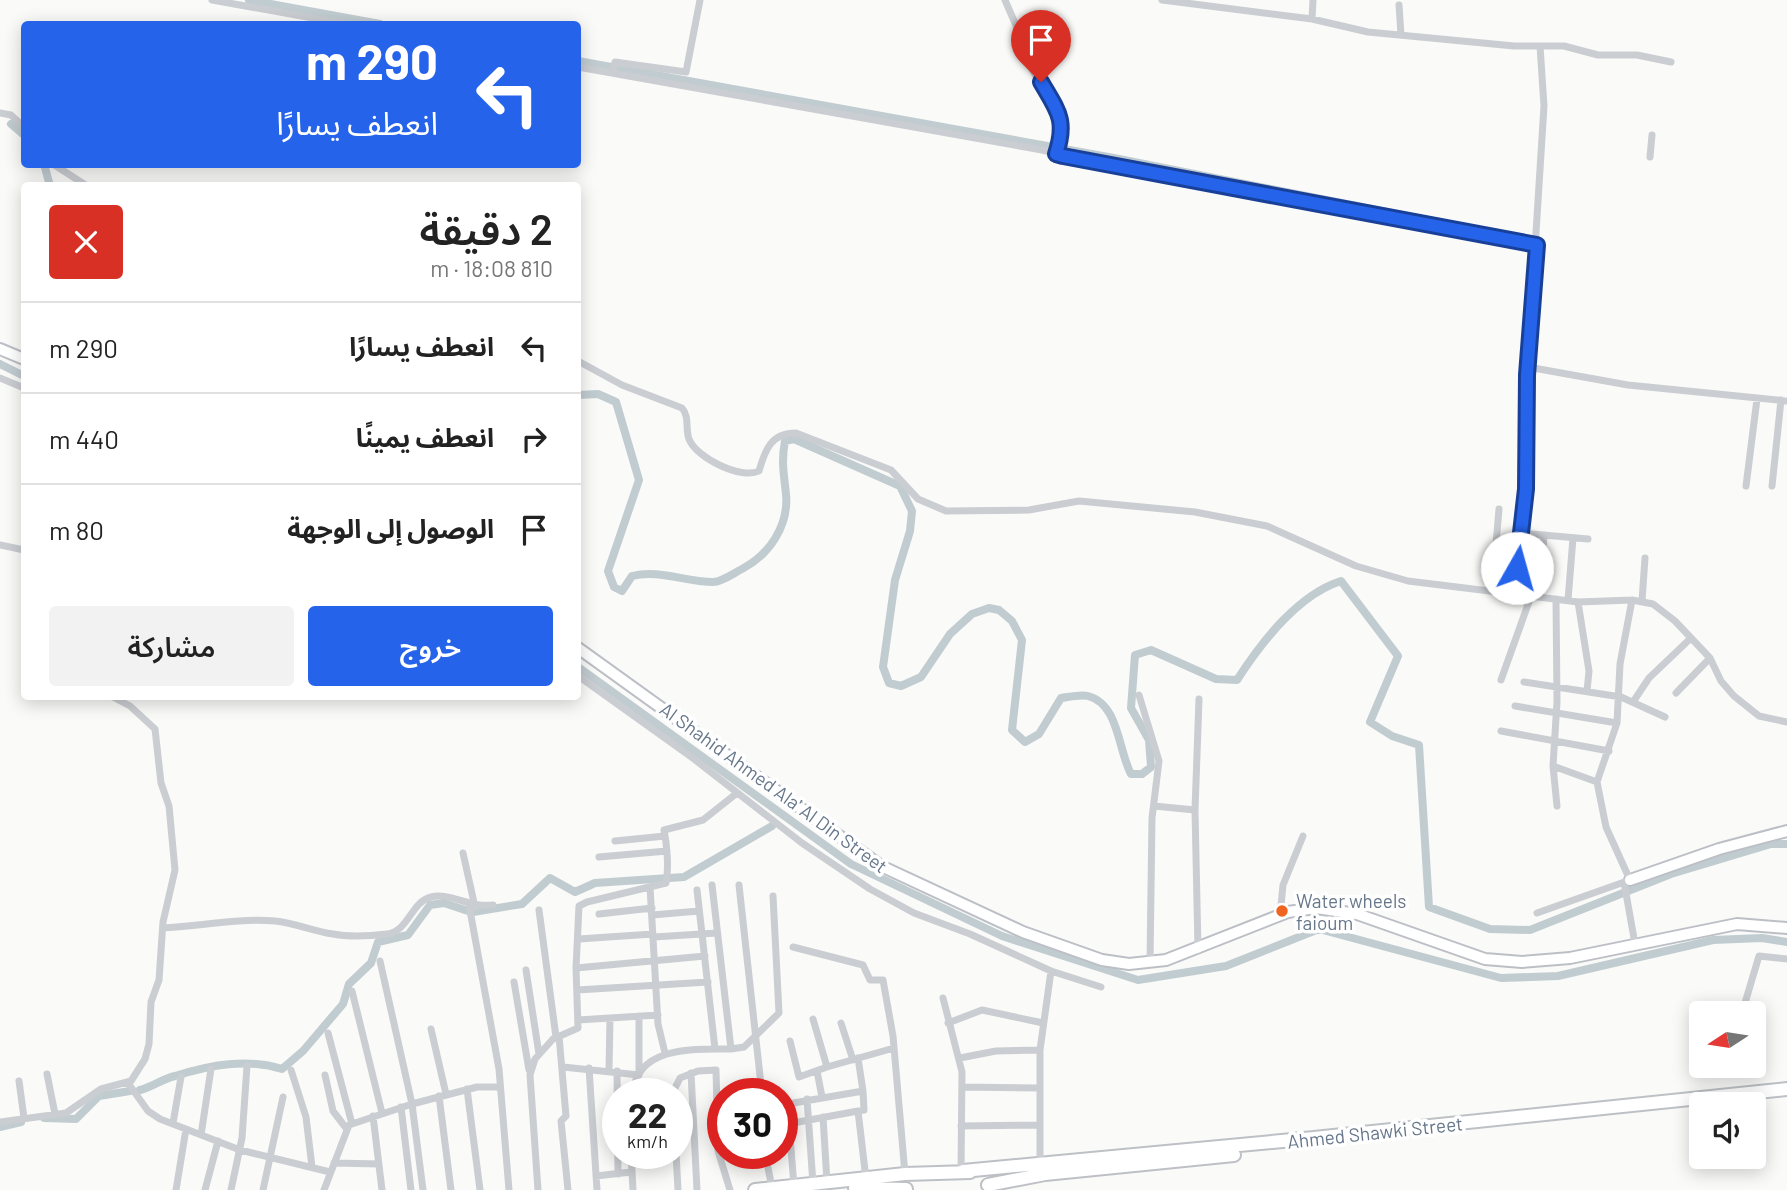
<!DOCTYPE html>
<html lang="ar">
<head>
<meta charset="utf-8">
<style>
	body { margin:0; font-family:Barlow,"Noto Sans Arabic",sans-serif; background:#f2f2f2; color:#222; direction:rtl; height:100vh; display:flex; flex-direction:column; font-size:26px; white-space:nowrap }
	* { box-sizing:border-box; margin:0 }
	p { font-size:23px; color:#767676 }
	.icon { flex:none; width:38px; height:38px; fill:none; stroke:currentColor; stroke-width:2; stroke-linecap:round; stroke-linejoin:round }
	.map { position:relative; flex:1; overflow:hidden; direction:ltr }
	.drawer { position:absolute; left:21px; top:182px; width:560px; height:518px; display:flex; flex-direction:column; background:#fff; border-radius:7px; box-shadow:0 4px 18px #0003; direction:rtl }
	.drawer>* { flex:none }
	.hud { position:absolute; left:21px; top:21px; width:560px; height:147px; border-radius:7px; box-shadow:0 4px 18px #0003; direction:rtl; background:#2563eb; color:#fff; overflow:hidden }
	.needle { width:46px; rotate:258deg }
	.tools { position:absolute; left:1689px; top:1001px; display:grid; gap:14px }
	.tools a { display:grid; place-items:center; width:77px; height:77px; border-radius:7px; background:#fff; box-shadow:0 4px 18px #0003; font-size:35px }
	.speed { position:absolute; left:602px; top:1078px; display:flex; gap:14px; font-size:35px; font-weight:700; text-align:center }
	.speed>* { display:grid; place-content:center; width:91px; height:91px; border-radius:50%; background:#fff; box-shadow:0 4px 18px #0003; line-height:1 }
	.speed small { font-size:18px; font-weight:400 }
	.speed .limit { border:10px solid #d22; background:#fff; color:#111 }
	.pin { position:absolute; display:grid; place-items:center; width:60px; height:60px; color:#fff; margin:-72px -30px; border-radius:50% 50% 50% 0; rotate:-45deg; box-shadow:0 0 7px #0007 }
	.pin .icon { rotate:45deg }
	.me { position:absolute; width:77px; margin:-38px; rotate:7deg; stroke-linejoin:round; filter:drop-shadow(0 0 5px #0008) }
	.turn { display:flex; align-items:center; gap:24px; height:147px; padding:0 28px; font-size:32px }
	.turn .icon { width:91px; height:91px; stroke-width:2.5 }
	.turn b { display:block; font-size:49px; line-height:60px }
	.round { display:grid; place-items:center; flex:none; width:74px; height:74px; border-radius:7px; background:#f2f2f2 }
	.head { display:flex; align-items:center; justify-content:space-between; height:119px; padding:0 28px }
	h1 { font-size:42px; font-weight:600; line-height:52px }
	.action { display:flex; gap:14px; margin-top:auto; padding:14px 28px }
	.action a { flex:1; height:80px; border-radius:7px; background:#2563eb; color:#fff; font-size:28px; font-weight:600; line-height:80px; text-align:center }
	.action a+a { background:#f2f2f2; color:#222 }
	ul { padding:0; list-style:none }
	li { display:flex; align-items:center; gap:21px; height:91px; padding:0 28px; border-top:2px solid #e0e0e0 }
	li div { flex:1 }
	li b { display:block; font-size:26px }
	li em { font-style:normal }
	.map>svg:first-child { display:block }
</style>
</head>
<body>
<div class="map">
<svg width="1787" height="1190" viewBox="0 0 1787 1190">
	<rect width="100%" height="100%" fill="#fafaf8"/>
	<g fill="none" stroke-linecap="round" stroke-linejoin="round">
		<path stroke="#c1ccd1" stroke-width="8" d="M249,0L380,24
			M578,61L1114,158L1534,241
			M11,124L24,135
			M44,164L50,186
			M0,364L24,376
			M578,395L598,394L616,402L639,480L608,571L614,587L622,591L632,576C659,569 685,582 713,582C722,582 734,573 742,569C769,555 789,526 786,494C784,475 781,461 785,441L794,439L900,486L912,511L910,531L895,580L883,667L889,683L901,686L921,677L950,634L972,614L989,608L999,610L1012,621L1022,640L1012,730L1025,742L1039,734L1061,698C1069,697 1081,694 1088,696C1119,704 1118,750 1131,774H1142L1151,767L1149,740L1131,708L1135,655L1151,650L1216,679L1237,680C1261,643 1297,595 1341,581L1398,656L1370,722L1392,736L1419,745L1429,907L1490,929L1530,930L1671,874L1771,844H1787
			M578,667L851,864L1002,936L1138,980L1226,966L1319,929L1501,978L1558,976L1713,940L1762,938L1787,942
			M473,912L522,904L550,878L575,892L595,883L684,877L772,826
			M140,1090C152,1087 162,1079 175,1076C210,1065 247,1058 282,1069L303,1051L343,1004L349,984L371,963L378,942L408,935L430,905L444,903L468,911
			M44,1118L76,1119L99,1096L130,1091
			M0,1127L21,1122"/>
		<defs>
			<path id="secondary" d="M0,349L24,359
				M578,648L881,866L1023,932L1102,960L1129,964L1166,960L1288,912L1316,908L1357,914L1485,959L1522,962L1570,958L1737,924L1787,928
				M1630,880L1719,849L1787,831"/>
			<path id="primary" d="M963,1171L1314,1138L1787,1089
				M988,1185L1045,1174L1234,1155
				M855,1188L906,1189
				M755,1190L905,1174L970,1172"/>
		</defs>
		<use href="#secondary" stroke="#bcc0c6" stroke-width="14"/>
		<use href="#primary" stroke="#bdc0c5" stroke-width="16"/>
		<path stroke="#cacdd1" stroke-width="7" d="M212,0L346,24
			M1005,0L1021,37L1025,58L1062,118V135L1056,154
			M1162,0L1312,19L1368,32L1514,46H1564L1598,55H1637L1671,62
			M1399,5L1401,35
			M1312,19L1313,0
			M578,67L1042,150L1110,166L1306,200L1537,245
			M612,73L615,62L686,72L700,0
			M0,113L11,115L24,127
			M1650,157L1652,135
			M53,164L87,186
			M578,361L622,385L682,408C690,417 685,429 689,439C696,458 742,480 759,471C765,450 771,433 796,433L891,470L918,499L946,511L1029,510L1079,501L1195,512L1267,526L1356,566L1408,581L1578,602L1632,600L1653,604L1675,621L1710,658L1721,681L1734,696L1759,716L1787,722
			M1528,367L1628,385L1787,401
			M0,378L24,388
			M1746,486L1757,399
			M1772,486L1781,400
			M1522,533L1588,539
			M0,545L24,550
			M1492,591L1499,509
			M1513,593L1527,475V375L1544,106L1540,46
			M1540,597L1544,535
			M1556,599L1557,702L1553,766L1557,806
			M1568,600L1573,538
			M1642,601L1645,558
			M1578,602L1589,671L1587,691
			M578,676L694,759L802,843L870,889L914,913L970,934L1051,971L1101,987
			M1501,680L1531,596
			M1524,682L1621,697L1665,717
			M1676,693L1710,658
			M1139,695L1159,761L1152,818L1150,962
			M1633,702L1649,678L1691,638
			M1515,706L1617,723
			M1501,731L1609,751
			M1553,766L1597,782
			M1154,806L1195,810
			M615,841L665,836
			M463,853L475,907
			M599,857L667,851
			M1624,882L1635,944
			M739,885L762,1094
			M650,887L658,1024L665,1053
			M697,890L715,1049
			M469,905L499,1069L509,1190
			M539,910L556,1037
			M1537,913L1630,880L1606,827L1597,782L1617,723L1620,664L1632,600
			M599,914L652,908
			M652,915L699,911
			M1280,916L1283,885L1303,836
			M163,928C200,926 238,918 275,921C295,923 313,931 333,934C349,937 370,936 387,934C409,931 411,902 431,897C450,892 469,908 493,905
			M654,937L717,933
			M579,939L653,934
			M793,947L863,965L870,980H883L893,1036L905,1174
			M1198,950L1195,810L1199,699
			M576,968L705,956
			M526,970L539,1054
			M514,982L529,1070
			M577,990L708,982
			M352,991L382,1113
			M943,998L962,1072L961,1171
			M1742,1013L1759,956L1787,959
			M813,1019L827,1067L894,1048
			M578,1020L658,1015
			M841,1023L853,1060
			M948,1023L982,1010L1043,1023
			M431,1029L446,1094
			M328,1033L352,1124
			M559,1036L566,1116L561,1121L568,1190
			M790,1041L799,1077L827,1067
			M731,1049L744,1047L779,1013L773,896
			M960,1058L996,1051L1040,1050
			M563,1067L639,1075V1016
			M589,1068L597,1190
			M291,1070L306,1117L312,1167
			M609,1070L610,1018
			M617,1071L618,1174
			M817,1071L822,1097
			M691,1073L697,1190
			M47,1074L55,1114
			M325,1075L333,1111L346,1128
			M19,1081L24,1118
			M128,1083L148,1111L160,1119L240,1150L330,1172
			M962,1087L1040,1088
			M467,1089L480,1190
			M863,1091L864,1110L858,1111L866,1179
			M633,1094C636,1045 697,1049 731,1049L712,885
			M672,1094L680,1078L698,1071L716,1070L718,1151L730,1190
			M439,1096L451,1190
			M807,1099L813,1184
			M782,1105L863,1091L858,1058
			M401,1107L411,1190
			M373,1116L382,1190
			M823,1117L827,1182
			M0,1122L66,1113L101,1089L131,1081L145,1059L149,1044L151,1002L159,980L163,922L175,870L169,806L161,783L155,729L130,706L111,696
			M173,1123L181,1077
			M789,1124L794,1186
			M782,1125L858,1111
			M961,1126L1040,1125
			M201,1135L211,1069
			M631,1153L633,1190
			M676,1153L678,1190
			M765,1153L772,1188
			M334,1163L379,1164
			M1040,1164V1050L1051,971
			M596,1176L631,1172
			M176,1190L186,1129
			M205,1190L218,1141
			M231,1190L242,1138L247,1066
			M263,1190L283,1097
			M324,1190L349,1125L412,1104L380,961
			M423,1190L412,1104L477,1087H500
			M538,1190L530,1075L535,1059L553,1039L578,1028L576,968L579,906L587,902L666,883C669,868 667,845 664,830L703,820L737,793"/>
		<use href="#secondary" stroke="#fff" stroke-width="10"/>
		<use href="#primary" stroke="#fff" stroke-width="12"/>
	</g>
	<g fill="none" stroke-linecap="round" stroke-linejoin="round">
		<defs>
			<path id="route" d="M1041,82C1058,111 1067,120 1056,154L1063,156L1537,245L1527,375L1526,489L1517,568"/>
		</defs>
		<use href="#route" stroke="#184099" stroke-width="18"/>
		<use href="#route" stroke="#2563eb" stroke-width="12"/>
	</g>
	<circle fill="#f06421" stroke="#fff" stroke-width="2.5" cx="1282" cy="911" r="7"/>
	<g text-anchor="middle" dominant-baseline="central" stroke-width="7" stroke-linejoin="round" paint-order="stroke">
		<g font-size="19" fill="#67778b" stroke="#fff">
			<text transform="translate(774 787) rotate(36)">Al Shahid Ahmed Ala' Al Din Street</text>
			<text transform="translate(1375 1132) rotate(-6)">Ahmed Shawki Street</text>
		</g>
		<g font-size="19" fill="#67778b" stroke="#fff" text-anchor="start">
			<text x="1296" y="900">Water wheels<tspan x="1296" dy="22">faioum</tspan></text>
		</g>
	</g>
</svg>
<div class="tools">
<a><svg class="needle" viewBox="-14 -14 28 28"><path d="M0-13l5 13h-10z" fill="#e53935"/><path d="M0 13l5-13h-10z" fill="#767676"/></svg></a>
<a><svg class="icon" aria-label="sound" viewBox="0 0 24 24"><path d="M4 9h4l5-4v14l-5-4H4zM17 9q2 3 0 6"/></svg></a>
</div>
<div class="speed"><div>22<small>km/h</small></div><div class="limit">30</div></div>
<div class="pin" style="left:1041px;top:82px;background:#d93025"><svg class="icon" aria-label="arrive" viewBox="0 0 24 24"><path d="M6 21V4h12l-3 4 3 4H6"/></svg></div>
<svg class="me" style="left:1517px;top:568px" viewBox="-20 -20 40 40"><circle r="19" fill="#fff"/><path d="M0-13L10 11 0 6-10 11z" fill="#2563eb"/></svg>
<div class="hud">
<div class="turn"><svg class="icon" aria-label="left" viewBox="0 0 24 24"><path d="M17 20v-9H6M10 6l-5 5 5 5"/></svg><div><b>290 m</b>انعطف يسارًا</div></div>
</div>
<section class="drawer">
<div class="head"><div><h1>2 دقيقة</h1><p>810 m · 18:08</p></div><a class="round" style="background:#d93025;color:#fff"><svg class="icon" aria-label="close" viewBox="0 0 24 24"><path d="M6 6l12 12M18 6L6 18"/></svg></a></div>
<ul>
<li><svg class="icon" aria-label="left" viewBox="0 0 24 24"><path d="M17 20v-9H6M10 6l-5 5 5 5"/></svg><div><b>انعطف يسارًا</b></div><em>290 m</em></li>
<li><svg class="icon" aria-label="right" viewBox="0 0 24 24"><path d="M7 20v-9h11M14 6l5 5-5 5"/></svg><div><b>انعطف يمينًا</b></div><em>440 m</em></li>
<li><svg class="icon" aria-label="arrive" viewBox="0 0 24 24"><path d="M6 21V4h12l-3 4 3 4H6"/></svg><div><b>الوصول إلى الوجهة</b></div><em>80 m</em></li>
</ul>
<div class="action"><a>خروج</a><a>مشاركة</a></div>
</section>
</div>
</body>
</html>
